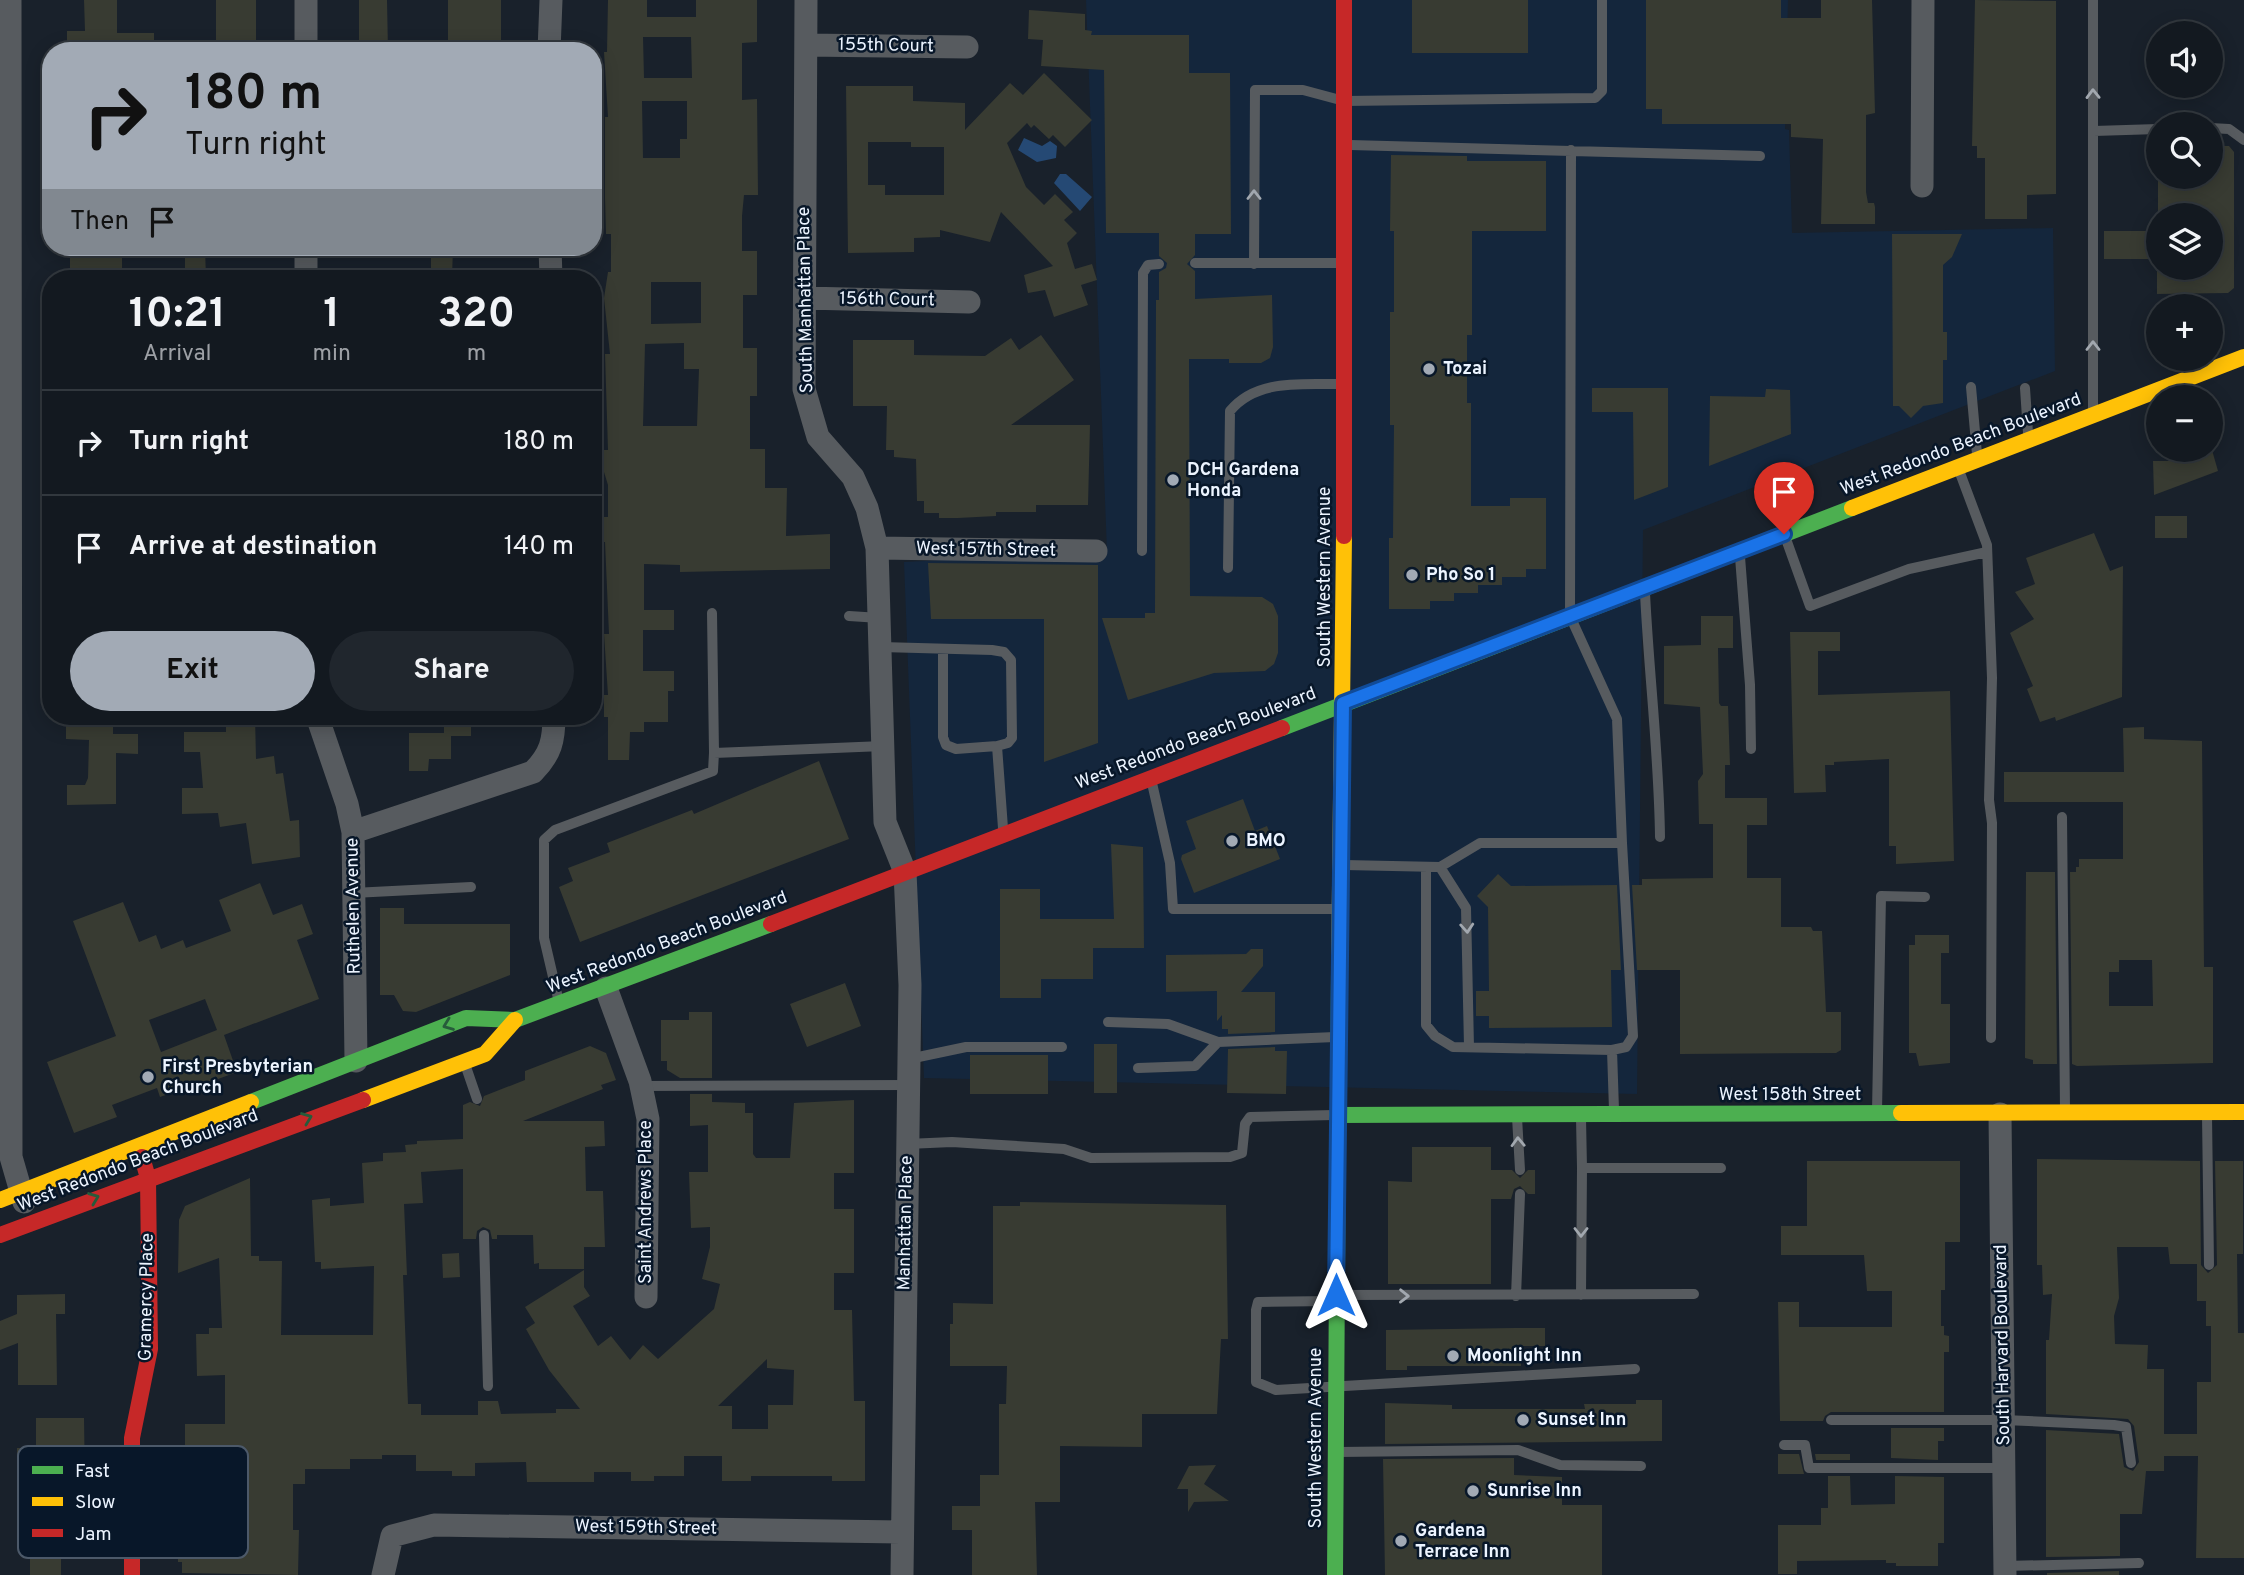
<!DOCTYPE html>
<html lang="en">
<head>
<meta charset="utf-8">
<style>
	body { margin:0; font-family:Overpass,sans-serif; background:#20262d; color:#f1f3f6; height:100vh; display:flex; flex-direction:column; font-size:26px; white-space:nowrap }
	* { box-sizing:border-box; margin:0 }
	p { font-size:23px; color:#9da0a5 }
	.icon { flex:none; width:38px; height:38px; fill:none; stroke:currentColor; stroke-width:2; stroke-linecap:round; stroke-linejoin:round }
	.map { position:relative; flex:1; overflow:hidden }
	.sheet { position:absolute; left:42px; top:270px; width:560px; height:455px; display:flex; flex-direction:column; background:#131920; border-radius:28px; box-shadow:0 4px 18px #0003,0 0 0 2px #32383e }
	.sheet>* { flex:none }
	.banner { position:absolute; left:42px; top:42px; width:560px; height:214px; border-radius:28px; box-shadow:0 4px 18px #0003,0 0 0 2px #32383e; background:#a2aab5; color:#111; overflow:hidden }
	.buttons { position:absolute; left:2146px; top:21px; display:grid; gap:14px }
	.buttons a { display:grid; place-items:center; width:77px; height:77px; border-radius:50%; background:#131920; box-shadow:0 4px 18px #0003,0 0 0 2px #32383e; font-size:35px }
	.pin { position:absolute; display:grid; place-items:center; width:60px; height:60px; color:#fff; margin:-72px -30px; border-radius:50% 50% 50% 0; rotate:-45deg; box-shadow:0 0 7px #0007 }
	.pin .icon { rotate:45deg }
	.me { position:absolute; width:77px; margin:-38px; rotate:0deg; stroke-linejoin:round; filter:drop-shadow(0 0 5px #0008) }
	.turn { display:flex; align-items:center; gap:24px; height:147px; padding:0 28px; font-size:32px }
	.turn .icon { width:91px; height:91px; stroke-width:2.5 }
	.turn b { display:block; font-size:49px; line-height:60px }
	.then { display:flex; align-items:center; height:66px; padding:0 28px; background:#0003; gap:14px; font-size:26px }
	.eta { display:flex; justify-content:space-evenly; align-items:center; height:119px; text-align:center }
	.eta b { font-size:42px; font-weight:700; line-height:49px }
	.action { display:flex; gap:14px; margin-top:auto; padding:14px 28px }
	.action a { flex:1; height:80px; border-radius:42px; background:#a2aab5; color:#111; font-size:28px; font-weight:700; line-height:80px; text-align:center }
	.action a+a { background:#20262d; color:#f1f3f6 }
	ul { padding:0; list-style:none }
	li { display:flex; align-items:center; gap:21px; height:105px; padding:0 28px; border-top:2px solid #32383e }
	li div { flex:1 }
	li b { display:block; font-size:26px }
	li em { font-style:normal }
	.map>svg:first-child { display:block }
</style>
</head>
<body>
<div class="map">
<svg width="2244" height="1575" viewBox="0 0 2244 1575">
	<rect width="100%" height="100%" fill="#19212b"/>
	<path fill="#14263c" d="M1086,0H1788L1785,129L1789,130L1792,233L2053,228L2055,371L1643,530L1637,1094L924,1078L904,562L1107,552Z"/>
	<path fill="#254974" d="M1024,138L1042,146L1050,141L1057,146L1056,158L1037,162L1018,150Z
		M1060,174H1066L1092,197L1080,211L1054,183Z"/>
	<path fill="#383b32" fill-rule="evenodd" d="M84,0H117V33H154V51H67V31H85Z
		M216,0H256V51L216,49Z
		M359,0H387L388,51H359Z
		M448,0H501V51H448Z
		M608,0H647V17H696V0H757V42L742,43V100L757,99L758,195H744L742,216V251H757V295H743V348H757V396H750V449H765V488H787L786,536L830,534V569L680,572V565L644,564V610H674V630H643V671H674V691H668V722H644V732H630L629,760H608V717H604V695H608L604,634H609L605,542H602V524L604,517H608V485L604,472V450H608L605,354H610L604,298L608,272H611V234H606L605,198V117H608L604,52H607ZM643,37H691L692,78H644ZM642,101H687V139H680V158H643ZM651,282H701V323L651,324ZM684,343V369H699L697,426H643L645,344Z
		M1412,0H1528V53H1412Z
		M1646,0H1781V18H1821V0H1872L1875,113L1866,115V192L1868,203H1874L1875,207V224H1821L1823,139L1791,137V124H1662V109H1646Z
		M1975,0L2056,1V194L2027,195V219H1985V158H1977V146H1972Z
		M1029,10L1085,14V30L1092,31L1091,35H1189V73H1230L1231,234H1195V255L1187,264L1195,271V299L1272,295L1273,347L1270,358L1261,363H1229V359H1189L1190,596L1262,597L1273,604L1278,616V653L1274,664L1265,671L1214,673L1128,700L1102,618H1145V613H1155L1156,300H1159V272L1166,268L1167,263L1159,256V233H1106L1104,70L1041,66L1043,40L1028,39Z
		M1044,73L1092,120L1065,147L1053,135L1049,139L1034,125L1031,128L1027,123L1007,143L1026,187L1044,205L1055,194L1073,212L1064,220L1077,233L1067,243L1075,269L1092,264L1097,280L1081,285L1088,305L1054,317L1045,290L1028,293L1024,275L1053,266L1001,212L990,242L940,230V237L914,238V252L848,253L846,86H913V101L965,103V130L1010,83L1023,95ZM868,142H911V147H944V195H885V185H868Z
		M2210,146H2229L2234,152V288L2228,293L2157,294V268H2210V215H2158V177H2210Z
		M1391,155L1467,156V161H1546V231H1472V335H1467V403H1471V506H1510V498H1546V569H1526V577H1502V585H1478V593H1454V601H1430V609H1389V538H1393L1394,425H1390V312H1394V231H1390Z
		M2104,231H2158V259H2104Z
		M1892,234H1962L1952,257L1943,265V332H1947V360H1943V403L1923,406L1911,418L1899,406H1893Z
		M70,247H122V277L70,275Z
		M185,247H205L206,278H185Z
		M431,247H453L452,278H431Z
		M1041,335L1074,380L1011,425H1090L1088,505H1036V512H996V516L958,518H939V513H924V501H917L916,459L894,457V450H886L887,406H853V340H914V355L985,356L1011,338L1019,350Z
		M1592,388H1668V487L1634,500L1633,412H1592Z
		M1766,389L1790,390L1791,434L1709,466L1710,396L1765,397Z
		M2185,450H2212L2218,471L2154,495L2153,461H2168L2186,454Z
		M2155,516H2187V538H2155Z
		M2094,533L2110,571L2123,566L2122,697L2056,721L2055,717L2040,722L2027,689L2033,686L2010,633L2034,619L2015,592L2035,584L2026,558Z
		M928,563L1098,565V743L1044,762V619H931Z
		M1701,616H1733V648H1718L1719,703L1721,706H1728L1730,765H1725V798H1767V825H1747V878H1781V927H1811L1813,931H1822L1826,1012H1841V1050L1836,1053L1680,1054V970H1637L1632,885H1642V879L1713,878V824H1699L1698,781L1703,774L1700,707L1664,704V646L1701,645Z
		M1790,632H1840V651H1818V695L1950,691L1954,861L1896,864V846H1889V759L1834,762V765H1825L1826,792L1794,793Z
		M66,716H113V734H138V754L116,753V804L67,805V785H85L88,778L89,740L66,739Z
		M226,716H255L256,759L274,756L276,774L283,773L290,821L299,820L300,857L252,864L246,823L220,827L218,813L182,814V788H203L200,752H184V732H226Z
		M444,716H471V736H451V759H429L428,771H409V733H444Z
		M2144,727V739L2202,741L2204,967H2213V1063L2077,1066L2072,1064L2070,872H2076V867H2079V859H2123V802H2004V772H2124L2123,728ZM2119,960H2152L2153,1006H2109V972H2119Z
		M819,761L849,839L580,942L559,887L573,881L568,868L610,852L607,843L692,810L694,814Z
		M1243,799L1255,831L1267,826L1280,859L1194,893L1181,859L1182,855L1196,849L1186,821Z
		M1111,844L1143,847L1144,948H1093V979H1041V998H1000V889H1040V919H1114Z
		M2026,872H2055L2057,1064H2033V1060L2025,1058Z
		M1498,874L1511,886L1617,885L1621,970H1611L1612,1027L1489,1028V1016H1476V991H1489L1488,907L1477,896Z
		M260,883L273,915L302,904L313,934L297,940L319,999L224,1035L237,1072L175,1095L174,1092L160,1097L157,1088L112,1105L117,1117L74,1133L47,1062L116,1036L73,921L123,902L139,942L156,935L161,949L183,940L186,948L231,931L219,900ZM205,999L217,1030L161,1052L149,1020Z
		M380,908H404V924H510V975L416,1012L403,1011L394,995H380Z
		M1915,935H1949V953H1941V1004H1950V1063L1919,1066L1916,1053H1909V945H1915Z
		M1251,949H1263V966L1241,992H1275V1032L1228,1034V1029H1222V1015L1217,1021V991L1166,992V955L1246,954Z
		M845,983L861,1026L807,1047L790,1004Z
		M689,1012H712V1078H680L667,1070V1061H661V1020H689Z
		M1094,1044H1117V1093H1094Z
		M590,1046L606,1053L616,1080L601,1085L603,1089L523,1121H604L605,1146L585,1147L586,1191H603L605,1247H584V1269H539V1263L534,1264L533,1235H497V1239H492L490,1230L483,1227L477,1231L476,1239H463V1169L421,1172L423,1203L404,1204L407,1275H403L408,1404H421V1415H478V1401H498L501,1414L556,1413V1409H580L549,1370L526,1329L535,1323L525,1307L584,1270V1287L590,1296L573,1306L598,1346L611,1336L630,1360L643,1345L658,1359L714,1309L720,1284L702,1279L710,1247V1227L691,1228L689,1172H708V1125L690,1126V1094H712V1102L745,1103V1113H753V1154L756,1158H790L794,1103L854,1100V1173H834V1209H854V1273H834V1310H852L854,1401H865V1481H832V1476H751V1481H722V1456H684V1476H654V1481H631V1472H594V1482H527L526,1462L475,1463V1476H452V1471H416V1455H382V1459H350V1469H305V1484H293V1530H299L298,1575L182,1573V1562H178V1447H185V1424H225V1375L197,1376L196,1334H209V1328H222L219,1258L178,1273L179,1220L185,1206L250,1178L251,1256H259V1261H282L281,1335H373L374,1266L321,1269V1262H315L312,1200L330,1198V1206L364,1203L362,1163L383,1161V1153L406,1152L405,1145L417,1144V1141L463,1139V1105L470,1102L480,1106L484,1096L525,1080V1071ZM767,1359V1368L794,1370L793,1405H768V1429H732V1406H718Z
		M1275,1047V1051H1287L1286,1094L1227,1093L1228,1049Z
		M970,1055H1048V1094H970Z
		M1412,1147H1491V1170H1512L1520,1178L1528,1170H1535V1194H1528L1520,1186L1514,1189L1511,1199H1491V1284H1388V1181L1412,1182Z
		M2037,1159L2200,1161L2201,1265L2208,1273L2217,1265L2215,1161H2243V1254H2237L2238,1333H2244V1558H2196L2198,1456H2164V1471H2146L2142,1514H2120V1556L2046,1557V1430L2119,1434L2124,1467L2133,1471L2139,1462L2134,1426L2128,1419L2046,1414V1340H2049L2052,1294L2043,1295L2042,1265H2037ZM2117,1247H2168L2170,1264H2197V1301H2206V1326H2211V1382H2197V1434H2164V1369H2147L2148,1345L2115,1344L2114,1316L2119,1298Z
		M1807,1161H1960V1242H1945V1290H1941V1326H1944V1335L1949,1336V1352H1944V1412H1831L1825,1416L1823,1421H1780L1778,1302H1799V1327H1892V1291H1867L1864,1255H1781V1226H1807Z
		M1020,1202L1226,1205L1228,1339H1221L1217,1414H1142V1447L1060,1446V1502H1035L1037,1575H972V1530H952V1506H980V1475H999V1404H1006L1007,1366H950V1324H953V1303L993,1304V1206H1020Z
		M459,1253L460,1277L443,1278L442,1254Z
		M65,1294V1314H56L57,1385H18V1343L0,1350V1321L17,1314V1295Z
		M1514,1328H1545V1346H1521V1366H1407V1370H1386V1330Z
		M1636,1400H1662V1441L1385,1444V1403L1452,1405V1409H1585L1584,1404H1636Z
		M36,1418H84L85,1486H79V1533H86V1554H61V1575H30V1525H17V1448H36Z
		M1891,1428H1944V1441H1938V1460L1891,1458Z
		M1778,1454H1799L1804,1474H1778Z
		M1815,1454H1850V1460H1816Z
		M1514,1458V1475L1562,1477V1505H1602V1575H1385L1383,1459Z
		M1216,1465L1204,1484L1229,1501L1194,1502L1188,1512V1489H1177L1189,1466Z
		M1828,1476H1850L1851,1505L1895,1504V1476L1944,1477V1543H1938V1566H1896V1563H1886V1560L1797,1561V1574H1778V1525H1821V1508H1828Z
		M2119,1571V1575H2047V1573Z"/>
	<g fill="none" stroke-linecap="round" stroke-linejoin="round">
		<path stroke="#575b5f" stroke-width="10" d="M2210,128L2229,129L2244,140
			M2094,131L2158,129
			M1350,145L1760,156
			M1195,263H1342
			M1254,264L1255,90H1303L1344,101L1595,98L1602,91V0
			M1971,387L1977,454
			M2025,388L2028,433
			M2093,408V0
			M1960,473L1987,545L1992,678L1989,800L1992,823L1991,1038
			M1786,539L1810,606L1909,569L1987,552
			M1142,551L1143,273L1148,265L1159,264
			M1740,557L1750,685L1751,749
			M1228,568L1230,411C1257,378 1303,385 1341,384
			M1645,593C1649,675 1659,755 1660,837
			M712,613L714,753L883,746
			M849,616L880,618
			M881,647L992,650L1004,652L1011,660L1012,738L1008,743L997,746L1003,828
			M943,649V737L946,745L956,749L997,746
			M1152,783L1170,863L1173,909H1334
			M2062,817L2065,1109
			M1344,865L1440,867L1480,843H1622L1617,719L1570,616L1571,150
			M1426,867V1025L1435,1036L1453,1047L1612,1050
			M1440,867L1466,908L1469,1047
			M353,893L471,887
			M558,998L544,938V840L555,830L713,771L714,753
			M1108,1022L1168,1024L1218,1042L1335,1037
			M909,1059L966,1047H1062
			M466,1067L477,1099
			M1138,1068L1195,1066L1218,1042
			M641,1086L908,1085
			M1614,1110L1612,1050L1626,1047L1633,1036L1622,843
			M1877,1112L1881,896L1925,897
			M2207,1115L2209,1265
			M1517,1117L1520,1170
			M1581,1118L1582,1168H1721
			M907,1144L952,1142L1064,1149L1091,1158L1230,1157L1242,1153L1245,1124L1250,1117L1334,1115
			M484,1235L488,1386
			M1342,1295L1694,1294
			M1581,1295L1582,1168
			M1516,1296L1520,1194
			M1332,1301L1258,1302L1256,1310V1382L1276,1390L1635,1369
			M1831,1420H2004L2114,1425L2126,1427L2131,1463
			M1784,1445H1805L1809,1468H2004
			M1338,1452L1518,1450L1560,1465L1641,1466
			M2005,1566L2139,1563"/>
		<path stroke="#575b5f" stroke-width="23" d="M10,0L11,1157L24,1202
			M806,0L804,389L818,437L853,477L867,508L877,548L885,822L905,872L910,985L902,1575
			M806,45L967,47
			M306,51V0
			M549,51L551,0
			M1922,186L1923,0
			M550,247L551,278
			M306,278V247
			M805,298L969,302
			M877,548L1096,551
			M317,716L347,804L353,832L356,1061
			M353,832L533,772C551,754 554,740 554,716
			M606,988L640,1081L648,1119L646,1297
			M2000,1114L2005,1575
			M383,1575L392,1536L434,1525L901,1532"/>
		<path stroke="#4caf50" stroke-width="16" d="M1282,728L1852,508
			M251,1102L466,1018L515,1020L771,924
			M1337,1115L1901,1113
			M1335,1575L1339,973"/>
		<path stroke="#ffc107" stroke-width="16" d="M1852,508L2244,357
			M1339,973L1344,536
			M363,1100L485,1054L515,1020
			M1901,1113L2244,1112
			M0,1200L251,1102"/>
		<path stroke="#c62828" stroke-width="16" d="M1344,536V0
			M771,924L1282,728
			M0,1235L363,1100
			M132,1575V1438L150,1349L148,1178L142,1157"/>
	</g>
	<defs><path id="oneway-chevron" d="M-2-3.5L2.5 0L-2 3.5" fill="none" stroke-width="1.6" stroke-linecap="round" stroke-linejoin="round" transform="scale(1.75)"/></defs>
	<g stroke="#a2a8af">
		<use href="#oneway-chevron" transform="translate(2093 94) rotate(-91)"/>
		<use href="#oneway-chevron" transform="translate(1254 195) rotate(-90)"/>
		<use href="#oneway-chevron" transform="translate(2093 346) rotate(-90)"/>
		<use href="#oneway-chevron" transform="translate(1467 928) rotate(86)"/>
		<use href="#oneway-chevron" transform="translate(1518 1142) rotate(-92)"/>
		<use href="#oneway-chevron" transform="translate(1581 1232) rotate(90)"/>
		<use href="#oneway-chevron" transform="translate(1404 1296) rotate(1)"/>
	</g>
	<g stroke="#275b3b">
		<use href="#oneway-chevron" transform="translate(448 1025) rotate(159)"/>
		<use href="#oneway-chevron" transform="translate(307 1118) rotate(-21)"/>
		<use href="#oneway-chevron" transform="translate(94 1198) rotate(-21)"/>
	</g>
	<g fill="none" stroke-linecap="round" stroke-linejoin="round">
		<defs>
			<path id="route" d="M1336,1295L1343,703L1784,534"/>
		</defs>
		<use href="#route" stroke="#114b97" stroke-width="18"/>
		<use href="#route" stroke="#1a73e8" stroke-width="12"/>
	</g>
	<g fill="#a2aab5" stroke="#081729" stroke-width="2.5">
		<circle cx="1429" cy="369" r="7"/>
		<circle cx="1173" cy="480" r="7"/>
		<circle cx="1412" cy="575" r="7"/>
		<circle cx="1232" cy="841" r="7"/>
		<circle cx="148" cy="1077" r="7"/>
		<circle cx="1453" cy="1356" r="7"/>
		<circle cx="1523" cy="1420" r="7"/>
		<circle cx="1473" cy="1491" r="7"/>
		<circle cx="1401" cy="1541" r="7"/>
	</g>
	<g text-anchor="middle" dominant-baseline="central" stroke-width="5" stroke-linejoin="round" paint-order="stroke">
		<g font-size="18" fill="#ecf4ff" stroke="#081729">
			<text transform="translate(886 46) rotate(1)">155th Court</text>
			<text transform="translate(806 300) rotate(-91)">South Manhattan Place</text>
			<text transform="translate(887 300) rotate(1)">156th Court</text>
			<text transform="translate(1961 445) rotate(-21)">West Redondo Beach Boulevard</text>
			<text transform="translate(986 550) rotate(1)">West 157th Street</text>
			<text transform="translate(1325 577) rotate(-90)">South Western Avenue</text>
			<text transform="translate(1196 739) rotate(-21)">West Redondo Beach Boulevard</text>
			<text transform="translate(354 906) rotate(-91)">Ruthelen Avenue</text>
			<text transform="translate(667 943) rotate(-21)">West Redondo Beach Boulevard</text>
			<text x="1790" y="1095">West 158th Street</text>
			<text transform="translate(138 1161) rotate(-21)">West Redondo Beach Boulevard</text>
			<text transform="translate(646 1202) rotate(-90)">Saint Andrews Place</text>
			<text transform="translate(906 1223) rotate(-89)">Manhattan Place</text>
			<text transform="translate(147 1297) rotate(-89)">Gramercy Place</text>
			<text transform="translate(2003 1345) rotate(-91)">South Harvard Boulevard</text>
			<text transform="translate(1316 1438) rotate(-90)">South Western Avenue</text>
			<text transform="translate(646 1528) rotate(1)">West 159th Street</text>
		</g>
		<g font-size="18" font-weight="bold" fill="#ecf4ff" stroke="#081729" text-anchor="start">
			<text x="1443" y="369">Tozai</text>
			<text x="1187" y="470">DCH Gardena<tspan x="1187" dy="21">Honda</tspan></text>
			<text x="1426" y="575">Pho So 1</text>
			<text x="1246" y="841">BMO</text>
			<text x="162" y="1067">First Presbyterian<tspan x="162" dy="21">Church</tspan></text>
			<text x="1467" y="1356">Moonlight Inn</text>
			<text x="1537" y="1420">Sunset Inn</text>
			<text x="1487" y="1491">Sunrise Inn</text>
			<text x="1415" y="1531">Gardena<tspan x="1415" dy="21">Terrace Inn</tspan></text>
		</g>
	</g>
	<rect x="18" y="1446" width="230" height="112" rx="10" fill="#081729" stroke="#4c5969" stroke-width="2"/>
	<rect x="32" y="1466" width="31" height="8" fill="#4caf50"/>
	<rect x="32" y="1497" width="31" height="9" fill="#ffc107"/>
	<rect x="32" y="1529" width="31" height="8" fill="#c62828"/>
	<g font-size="19" fill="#ecf4ff">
		<text x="75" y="1477">Fast</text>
		<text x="75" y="1508">Slow</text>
		<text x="75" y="1540">Jam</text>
	</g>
</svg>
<div class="buttons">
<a><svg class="icon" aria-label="sound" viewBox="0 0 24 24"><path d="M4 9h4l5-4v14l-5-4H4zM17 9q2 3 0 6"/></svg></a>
<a><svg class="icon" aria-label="search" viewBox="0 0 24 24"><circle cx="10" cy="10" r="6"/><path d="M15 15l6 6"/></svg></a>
<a><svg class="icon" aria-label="layers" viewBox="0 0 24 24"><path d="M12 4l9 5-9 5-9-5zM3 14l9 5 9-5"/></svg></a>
<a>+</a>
<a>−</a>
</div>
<div class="pin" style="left:1784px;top:534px;background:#d93025"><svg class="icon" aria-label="arrive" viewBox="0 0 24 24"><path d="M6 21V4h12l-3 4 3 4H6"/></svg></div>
<svg class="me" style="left:1336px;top:1295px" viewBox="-20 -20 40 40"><path d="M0-17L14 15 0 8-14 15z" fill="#1a73e8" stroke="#fff" stroke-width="4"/></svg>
<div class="banner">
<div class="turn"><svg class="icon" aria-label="right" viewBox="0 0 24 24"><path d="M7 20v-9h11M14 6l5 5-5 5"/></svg><div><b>180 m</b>Turn right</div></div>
<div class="then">Then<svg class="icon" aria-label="arrive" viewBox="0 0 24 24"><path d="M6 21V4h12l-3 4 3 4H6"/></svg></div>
</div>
<section class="sheet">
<div class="eta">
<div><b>10:21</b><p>Arrival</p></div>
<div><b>1</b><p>min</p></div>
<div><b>320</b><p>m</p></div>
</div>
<ul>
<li><svg class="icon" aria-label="right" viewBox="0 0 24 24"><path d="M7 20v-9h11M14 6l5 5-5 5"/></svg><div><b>Turn right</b></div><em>180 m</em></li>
<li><svg class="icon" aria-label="arrive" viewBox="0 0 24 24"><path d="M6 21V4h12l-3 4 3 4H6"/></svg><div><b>Arrive at destination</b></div><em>140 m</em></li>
</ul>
<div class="action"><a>Exit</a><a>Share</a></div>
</section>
</div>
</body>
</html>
